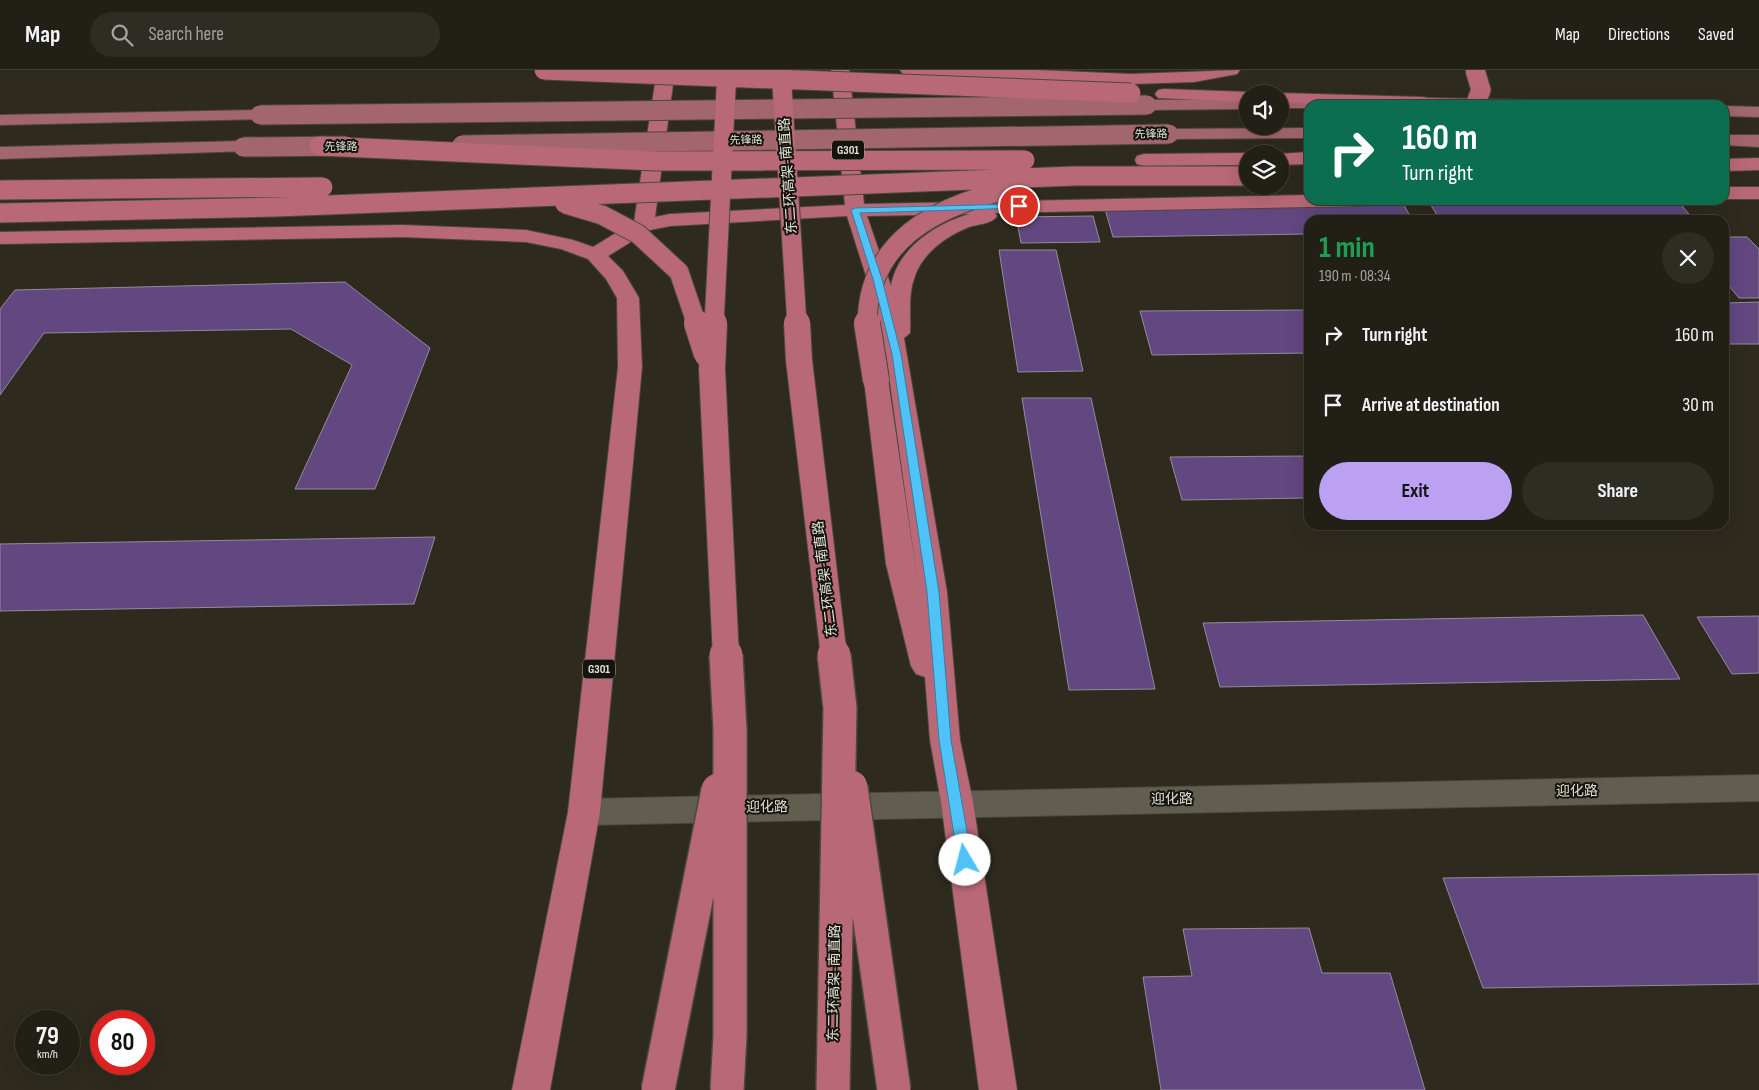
<!DOCTYPE html>
<html lang="en">
<head>
<meta charset="utf-8">
<style>
	body { margin:0; font-family:"Sofia Sans Condensed","Noto Sans SC",sans-serif; background:#2e2d23; color:#f1f3f6; height:100vh; display:flex; flex-direction:column; font-size:19px; white-space:nowrap }
	* { box-sizing:border-box; margin:0 }
	p { font-size:16px; color:#a2a3a1 }
	.icon { flex:none; width:28px; height:28px; fill:none; stroke:currentColor; stroke-width:2; stroke-linecap:round; stroke-linejoin:round }
	.map { position:relative; flex:1; overflow:hidden }
	.details { position:absolute; left:1304px; top:145px; width:425px; height:315px; display:flex; flex-direction:column; background:#222016; border-radius:15px; box-shadow:0 5px 20px #0002,0 0 0 1px #3f3e35 }
	.details>* { flex:none }
	.hud { position:absolute; left:1304px; top:30px; width:425px; height:105px; border-radius:15px; box-shadow:0 5px 20px #0002,0 0 0 1px #3f3e35; background:#0b6e4f; color:#fff; overflow:hidden }
	.buttons { position:absolute; left:1239px; top:15px; display:grid; gap:10px }
	.buttons a { display:grid; place-items:center; width:50px; height:50px; border-radius:50%; background:#222016; box-shadow:0 5px 20px #0002,0 0 0 1px #3f3e35; font-size:25px }
	.speed { position:absolute; left:15px; top:940px; display:flex; gap:10px; font-size:25px; font-weight:700; text-align:center }
	.speed>* { display:grid; place-content:center; width:65px; height:65px; border-radius:50%; background:#222016; box-shadow:0 5px 20px #0002,0 0 0 1px #3f3e35; line-height:1 }
	.speed small { font-size:12px; font-weight:400 }
	.speed .limit { border:8px solid #d22; background:#fff; color:#111 }
	.pin { position:absolute; display:grid; place-items:center; width:42px; height:42px; color:#fff; margin:-21px; border:2px solid #fff; border-radius:50%; box-shadow:0 1px 5px #0007 }
	.me { position:absolute; width:55px; margin:-28px; rotate:352deg; stroke-linejoin:round; filter:drop-shadow(0 0 4px #0008) }
	.turn { display:flex; align-items:center; gap:18px; height:105px; padding:0 15px; font-size:22px }
	.turn .icon { width:65px; height:65px; stroke-width:2.5 }
	.turn b { display:block; font-size:35px; line-height:42px }
	.round { display:grid; place-items:center; flex:none; width:52px; height:52px; border-radius:26px; background:#2e2d23 }
	.summary { display:flex; align-items:center; justify-content:space-between; height:85px; padding:0 15px }
	h1 { font-size:30px; font-weight:700; line-height:38px; color:#1e9e55 }
	.primary-button { display:flex; gap:10px; margin-top:auto; padding:10px 15px }
	.primary-button a { flex:1; height:58px; border-radius:30px; background:#bca0f2; color:#111; font-size:20px; font-weight:700; line-height:58px; text-align:center }
	.primary-button a+a { background:#2e2d23; color:#f1f3f6 }
	ul { padding:0; list-style:none }
	li { display:flex; align-items:center; gap:15px; height:70px; padding:0 15px }
	li div { flex:1 }
	li b { display:block; font-size:19px }
	li em { font-style:normal }
	header { display:flex; align-items:center; gap:30px; box-sizing:border-box; height:70px; padding:0 25px; background:#222016; border-bottom:1px solid #3f3e35 }
	header strong { font-size:24px }
	nav { display:flex; gap:28px; margin-inline-start:auto; font-size:18px }
	.search { width:350px; height:45px; background:#2e2d23; display:flex; align-items:center; gap:12px; box-sizing:border-box; padding:0 18px; border-radius:28px; color:#a2a3a1; font-size:19px }
	.map>svg:first-child { display:block }
</style>
</head>
<body>
<header>
<strong>Map</strong>
<div class="search"><svg class="icon" aria-label="search" viewBox="0 0 24 24"><circle cx="10" cy="10" r="6"/><path d="M15 15l6 6"/></svg>Search here</div>
<nav><a>Map</a><a>Directions</a><a>Saved</a></nav>
</header>
<div class="map">
<svg width="1759" height="1020" viewBox="0 0 1759 1020">
	<rect width="100%" height="100%" fill="#2e2a1e"/>
	<path fill="#634780" stroke="#938c9a" d="M1677,130L1694,150H1440L1429,132Z
		M1404,135L1412,150H1309V164L1113,167L1105,139Z
		M1093,146L1100,172L1021,173L1016,147Z
		M1724,167H1747L1759,179V228H1739L1724,210Z
		M999,180H1056L1083,301L1018,302Z
		M345,212L430,278L375,419H295L352,295L291,259L44,263L0,325V239L15,220Z
		M1759,232V274H1724V233Z
		M1309,240V283L1152,285L1140,241Z
		M1022,328H1091L1155,619L1069,620Z
		M1309,386V428L1182,430L1170,387Z
		M435,467L414,534L0,541V474Z
		M1643,545L1680,609L1220,617L1203,553Z
		M1759,546V603L1732,604L1697,547Z
		M1759,804V914L1483,918L1443,808Z
		M1309,858L1322,903H1390L1425,1020H1161L1143,907L1192,906L1183,859Z"/>
	<g fill="none" stroke-linecap="round" stroke-linejoin="round">
		<defs>
			<path id="minor" d="M1759,705V731L584,755L573,751L568,742L573,733L584,729Z"/>
			<path id="primary" d="M1393,27L1531,30L1537,31L1540,35H1386L1384,32L1387,28Z
				M1280,28H1337L1343,29L1346,33L1344,35H1309V38H1280Z
				M1248,29V39L1147,40L1141,39L1138,35L1141,31L1147,30Z
				M1724,36L1759,37V47L1724,46Z
				M260,40L266,41L269,45L266,49L0,55V45Z
				M1309,58V68L1169,69L1163,68L1160,64L1163,60L1169,59Z
				M1724,65H1759V77L1724,75Z
				M243,71L250,73L252,77L250,81L0,89V77Z"/>
			<path id="trunk" d="M657,0H675L655,147L670,144L845,135L831,0H849L864,134L1309,125V130H1372L1369,134L1362,136L995,143L997,146C992,154 978,154 969,157C946,166 921,184 914,209C908,225 911,246 910,263L904,268L947,522L960,670L973,732L1017,1020H979L941,732L930,670L925,607L916,604L911,596L886,494L864,310L868,305L876,303L884,305L888,310L917,507L886,284L867,209L847,146L670,156L650,160L608,186L623,201L639,228L642,297L600,742L550,1020H512L568,742L618,297L617,228L606,209L588,189L561,179L526,172L402,167L0,174V162L402,155L526,160L573,170L593,177L634,152ZM970,144C936,153 897,179 891,216L867,146Z
				M900,0H1036L1131,4L1240,0L1237,4L1194,12L1131,14L909,5L903,4Z
				M1164,19L1248,22L1255,24H1248V32L1158,28L1155,24L1158,20Z
				M1280,23L1422,27L1428,28L1431,32L1429,35L1280,33V24H1276Z
				M1309,82V94L1280,95L1278,84Z
				M1248,83V95L1144,96L1137,94L1135,90L1137,86L1144,84Z
				M1759,88V100L1724,101V89Z
				M1724,117H1759V129H1724Z"/>
		</defs>
		<use href="#minor" stroke="#4b493e" stroke-width="2"/>
		<use href="#primary" stroke="#4b493e" stroke-width="2"/>
		<use href="#trunk" stroke="#4b493e" stroke-width="2"/>
		<use href="#minor" fill="#615e50" fill-rule="evenodd"/>
		<use href="#primary" fill="#a3656e" fill-rule="evenodd"/>
		<use href="#trunk" fill="#b96878" fill-rule="evenodd"/>
		<defs>
			<path id="primary-bridge" d="M260,45L1147,35
				M462,75L1169,64
				M243,77L346,76"/>
			<path id="trunk-bridge-far2" d="M544,0L1131,23
				M781,0L797,255
				M1475,0L1481,20L1475,35
				M319,76L656,91L1025,90
				M0,120L323,117
				M565,134L602,145L638,164L679,202L697,255
				M0,143L276,137L1075,106H1248
				M714,255L727,0
				M867,255C867,171 935,137 1006,120"/>
			<path id="trunk-bridge-far1" d="M697,253L707,284
				M714,253L712,299L726,587
				M797,253L799,290L834,587
				M867,253L876,310"/>
			<path id="trunk-bridge" d="M726,585L730,660V965L727,1020
				M851,717L894,1020
				M658,1020L718,720
				M833,1020L840,638L834,585"/>
		</defs>
		<use href="#primary-bridge" stroke="#4b493e" stroke-width="21" stroke-linecap="butt"/>
		<use href="#trunk-bridge-far2" stroke="#4b493e" stroke-width="21" stroke-linecap="butt"/>
		<use href="#trunk-bridge-far1" stroke="#4b493e" stroke-width="28" stroke-linecap="butt"/>
		<use href="#trunk-bridge" stroke="#4b493e" stroke-width="36" stroke-linecap="butt"/>
		<use href="#primary-bridge" stroke="#a3656e" stroke-width="19"/>
		<use href="#trunk-bridge-far2" stroke="#b96878" stroke-width="19"/>
		<use href="#trunk-bridge-far1" stroke="#b96878" stroke-width="26"/>
		<use href="#trunk-bridge" stroke="#b96878" stroke-width="33"/>
	</g>
	<path fill="#4fc3f7" stroke="#337fa1" d="M1019,134L1023,136L1022,138L860,143L882,209L901,284L939,522L951,670L972,790L970,794H960L958,790L939,670L927,522L892,284L873,209L851,140L855,138Z"/>
	<g text-anchor="middle" dominant-baseline="central" stroke-width="4" stroke-linejoin="round" paint-order="stroke">
		<g font-size="11" fill="#e3e1d9" stroke="#14130d">
			<text transform="translate(1151 64) rotate(-1)">先锋路</text>
			<text transform="translate(746 70) rotate(-1)">先锋路</text>
			<text x="341" y="76">先锋路</text>
		</g>
		<g fill="#14130d" stroke="#a5a39c" stroke-width="1">
			<rect x="832" y="70.5" width="32" height="19" rx="4"/>
			<rect x="583" y="589.5" width="32" height="19" rx="4"/>
		</g>
		<g font-size="12" font-weight="bold" fill="#e3e1d9">
			<text x="848" y="80">G301</text>
			<text x="599" y="599">G301</text>
		</g>
		<g font-size="14" fill="#e3e1d9" stroke="#14130d">
			<text transform="translate(788 106) rotate(-94)">东二环高架-南直路</text>
			<text transform="translate(825 509) rotate(-97)">东二环高架-南直路</text>
			<text transform="translate(1577 721) rotate(-1)">迎化路</text>
			<text transform="translate(1172 729) rotate(-1)">迎化路</text>
			<text transform="translate(767 737) rotate(-1)">迎化路</text>
			<text transform="translate(834 913) rotate(-89)">东二环高架-南直路</text>
		</g>
	</g>
</svg>
<div class="buttons">
<a><svg class="icon" aria-label="sound" viewBox="0 0 24 24"><path d="M4 9h4l5-4v14l-5-4H4zM17 9q2 3 0 6"/></svg></a>
<a><svg class="icon" aria-label="layers" viewBox="0 0 24 24"><path d="M12 4l9 5-9 5-9-5zM3 14l9 5 9-5"/></svg></a>
</div>
<div class="speed"><div>79<small>km/h</small></div><div class="limit">80</div></div>
<div class="pin" style="left:1019px;top:136px;background:#d93025"><svg class="icon" aria-label="arrive" viewBox="0 0 24 24"><path d="M6 21V4h12l-3 4 3 4H6"/></svg></div>
<svg class="me" style="left:965px;top:790px" viewBox="-20 -20 40 40"><circle r="19" fill="#fff"/><path d="M0-13L10 11 0 6-10 11z" fill="#4fc3f7"/></svg>
<div class="hud">
<div class="turn"><svg class="icon" aria-label="right" viewBox="0 0 24 24"><path d="M7 20v-9h11M14 6l5 5-5 5"/></svg><div><b>160 m</b>Turn right</div></div>
</div>
<section class="details">
<div class="summary"><div><h1>1 min</h1><p>190 m · 08:34</p></div><a class="round"><svg class="icon" aria-label="close" viewBox="0 0 24 24"><path d="M6 6l12 12M18 6L6 18"/></svg></a></div>
<ul>
<li><svg class="icon" aria-label="right" viewBox="0 0 24 24"><path d="M7 20v-9h11M14 6l5 5-5 5"/></svg><div><b>Turn right</b></div><em>160 m</em></li>
<li><svg class="icon" aria-label="arrive" viewBox="0 0 24 24"><path d="M6 21V4h12l-3 4 3 4H6"/></svg><div><b>Arrive at destination</b></div><em>30 m</em></li>
</ul>
<div class="primary-button"><a>Exit</a><a>Share</a></div>
</section>
</div>
</body>
</html>
